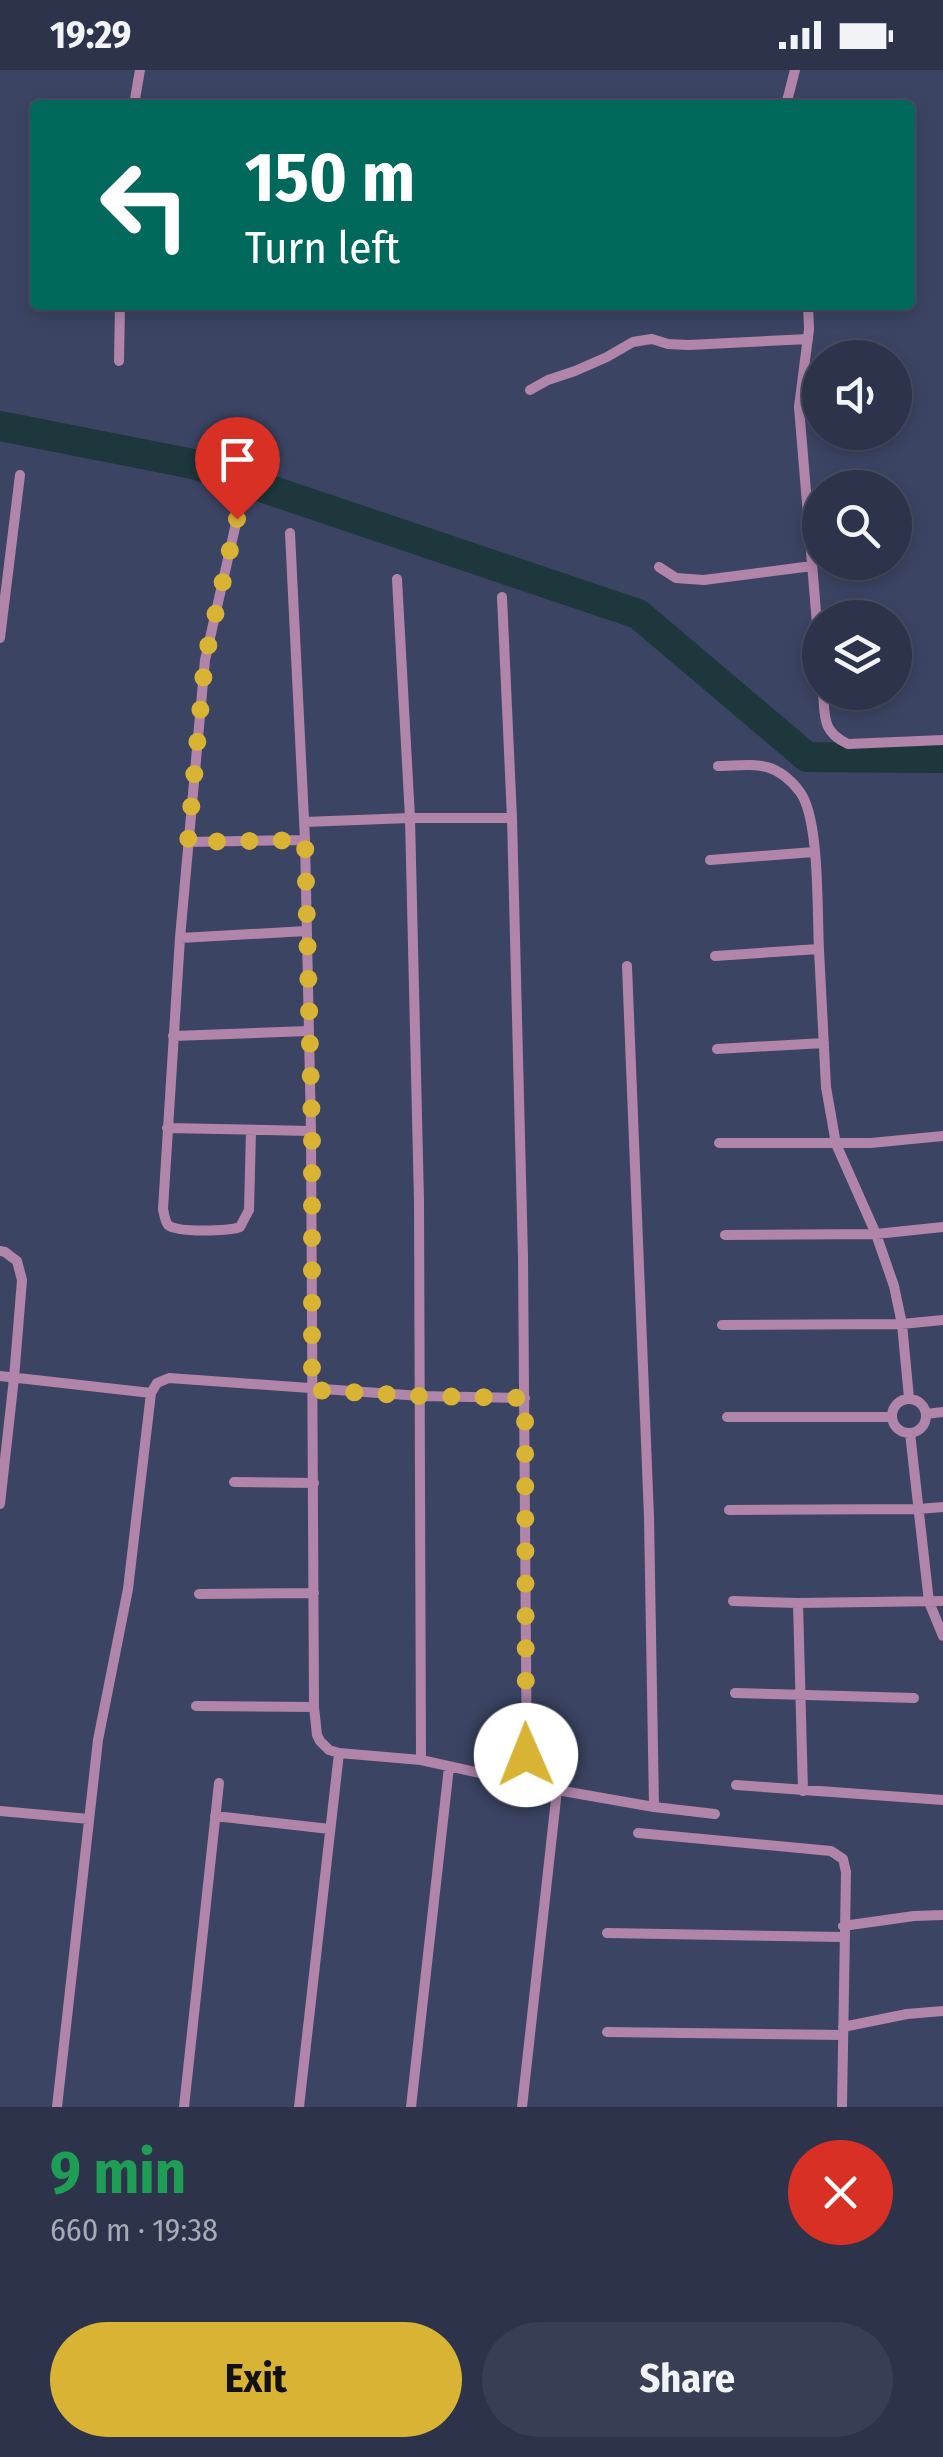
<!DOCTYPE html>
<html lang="en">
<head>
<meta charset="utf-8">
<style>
	body { margin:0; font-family:"Fira Sans Condensed",sans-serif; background:#383f54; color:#f1f3f6; height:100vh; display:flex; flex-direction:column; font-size:38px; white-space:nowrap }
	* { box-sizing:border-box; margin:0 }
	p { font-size:32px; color:#a6aab5 }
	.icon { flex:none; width:55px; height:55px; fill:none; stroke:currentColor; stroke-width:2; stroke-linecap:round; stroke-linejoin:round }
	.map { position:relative; height:2037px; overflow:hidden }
	.side { display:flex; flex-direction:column; background:#2c334a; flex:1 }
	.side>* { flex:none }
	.top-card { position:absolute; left:30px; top:30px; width:885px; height:210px; border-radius:10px; box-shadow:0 5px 15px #0003,0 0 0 2px #484e62; background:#00695c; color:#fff; overflow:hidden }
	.fabs { position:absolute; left:802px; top:270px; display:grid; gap:20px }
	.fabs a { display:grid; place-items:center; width:110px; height:110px; border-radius:50%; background:#2c334a; box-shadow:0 5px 15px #0003,0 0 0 2px #484e62; font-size:50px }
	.pin { position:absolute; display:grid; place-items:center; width:85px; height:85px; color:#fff; margin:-102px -42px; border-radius:50% 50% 50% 0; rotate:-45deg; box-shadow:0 0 10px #0007 }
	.pin .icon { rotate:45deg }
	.me { position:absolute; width:110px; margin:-55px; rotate:359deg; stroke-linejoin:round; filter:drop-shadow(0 0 8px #0008) }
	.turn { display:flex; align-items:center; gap:35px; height:210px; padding:0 50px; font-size:45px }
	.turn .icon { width:130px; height:130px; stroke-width:2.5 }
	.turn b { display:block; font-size:70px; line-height:85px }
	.round { display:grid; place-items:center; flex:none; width:105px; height:105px; border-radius:52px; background:#383f54 }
	.overview { display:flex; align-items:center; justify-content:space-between; height:170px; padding:0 50px }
	h1 { font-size:60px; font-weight:700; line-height:75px; color:#1e9e55 }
	.button { display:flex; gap:20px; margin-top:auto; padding:20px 50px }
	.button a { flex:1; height:115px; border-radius:60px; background:#d9b334; color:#111; font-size:40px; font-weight:700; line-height:115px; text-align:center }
	.button a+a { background:#383f54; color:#f1f3f6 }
	.status { display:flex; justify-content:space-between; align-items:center; height:70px; padding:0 50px; background:#2c334a; direction:ltr }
	.status svg { height:28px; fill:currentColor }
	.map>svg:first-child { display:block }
</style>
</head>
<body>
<div class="status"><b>19:29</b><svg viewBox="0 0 49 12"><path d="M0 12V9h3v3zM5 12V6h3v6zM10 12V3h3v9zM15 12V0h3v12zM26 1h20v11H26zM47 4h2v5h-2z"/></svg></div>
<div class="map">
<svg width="943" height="2037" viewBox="0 0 943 2037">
	<rect width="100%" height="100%" fill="#3b4463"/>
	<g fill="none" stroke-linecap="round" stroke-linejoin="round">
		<path stroke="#1d373c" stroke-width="30" d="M0,356L193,394L638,544L807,687L943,688"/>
		<path stroke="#b185aa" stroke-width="10" d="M134,35L140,0
			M786,35L795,0
			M808,235L809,259L799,337L820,590
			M119,291L120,235
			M530,320L548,310L575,301L607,287L633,272L645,270L652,269L668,274L689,275L808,269
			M237,449L205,590L180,868L163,1139C164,1144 165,1151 168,1155C177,1163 229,1161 240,1157L249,1140L251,1060
			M290,463L305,770L311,1061L314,1637L317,1665L320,1671L329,1680L339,1683L421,1690L557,1720L654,1737L715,1744
			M659,497L676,508L704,510L812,496
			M397,509L410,748L419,1131L421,1690
			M502,527L512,748L523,1187L527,1713
			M0,568L20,405
			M823,622C825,647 822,662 848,674L943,670
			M718,696C754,695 775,689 800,722C820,749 817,843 819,880C821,926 824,971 826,1017L836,1074L876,1164L894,1216L902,1254L909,1328
			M304,752L410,748H512
			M188,772L305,770
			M710,790L814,782
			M180,868L306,861
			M715,886L819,879
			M627,896L649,1447L654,1737
			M173,966L308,961
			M717,979L824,973
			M167,1058L311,1061
			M719,1073H871L943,1066
			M725,1165L876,1164L943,1157
			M0,1181L5,1182L17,1191L22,1210L14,1308L0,1434
			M722,1255L902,1254L943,1250
			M0,1306L151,1323
			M892 1346a17 17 0 1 1 34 0a17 17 0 1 1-34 0Z
			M926,1344L943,1342
			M727,1347H891
			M910,1363L929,1532L943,1566
			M234,1412L314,1413
			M729,1440L919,1439L943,1437
			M199,1524L314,1523
			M733,1531L798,1533L943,1531
			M798,1533L803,1721
			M735,1623L914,1628
			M196,1636L314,1637
			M736,1715L943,1730
			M0,1741L89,1749
			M215,1746L330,1759
			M638,1763L831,1781L843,1789L846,1802L842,2036
			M843,1856L914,1846L943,1845
			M607,1863L843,1867
			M843,1957L907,1944L943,1941
			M607,1962L843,1965
			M57,2037L98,1670L128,1519L151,1323L157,1313L169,1308L420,1326L525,1328
			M184,2037L219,1713
			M299,2037L339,1683
			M411,2037L449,1697
			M522,2037L557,1720"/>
	</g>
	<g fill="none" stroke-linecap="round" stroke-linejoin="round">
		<path stroke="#d9b334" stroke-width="18" stroke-dasharray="0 32.4" d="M237,449L205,590L188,772L305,770L312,1061V1320L420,1326L525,1328L526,1685"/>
	</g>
</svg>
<div class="fabs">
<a><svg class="icon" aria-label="sound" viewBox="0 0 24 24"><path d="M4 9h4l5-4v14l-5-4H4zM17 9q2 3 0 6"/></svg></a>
<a><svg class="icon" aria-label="search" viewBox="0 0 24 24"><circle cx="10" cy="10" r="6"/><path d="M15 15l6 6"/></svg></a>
<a><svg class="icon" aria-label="layers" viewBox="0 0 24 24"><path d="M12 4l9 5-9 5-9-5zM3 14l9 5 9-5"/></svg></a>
</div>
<div class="pin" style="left:237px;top:449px;background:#d93025"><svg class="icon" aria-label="arrive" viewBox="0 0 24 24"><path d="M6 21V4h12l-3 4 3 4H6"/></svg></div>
<svg class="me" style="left:526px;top:1685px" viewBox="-20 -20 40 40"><circle r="19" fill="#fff"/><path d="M0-13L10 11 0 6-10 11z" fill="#d9b334"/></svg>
<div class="top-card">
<div class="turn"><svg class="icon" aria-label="left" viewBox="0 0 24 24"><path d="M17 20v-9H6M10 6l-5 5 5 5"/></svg><div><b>150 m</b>Turn left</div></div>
</div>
</div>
<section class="side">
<div class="overview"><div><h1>9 min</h1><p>660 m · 19:38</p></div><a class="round" style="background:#d93025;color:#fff"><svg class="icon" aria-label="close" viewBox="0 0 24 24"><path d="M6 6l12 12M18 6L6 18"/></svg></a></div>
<div class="button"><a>Exit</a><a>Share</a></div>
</section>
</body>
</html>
